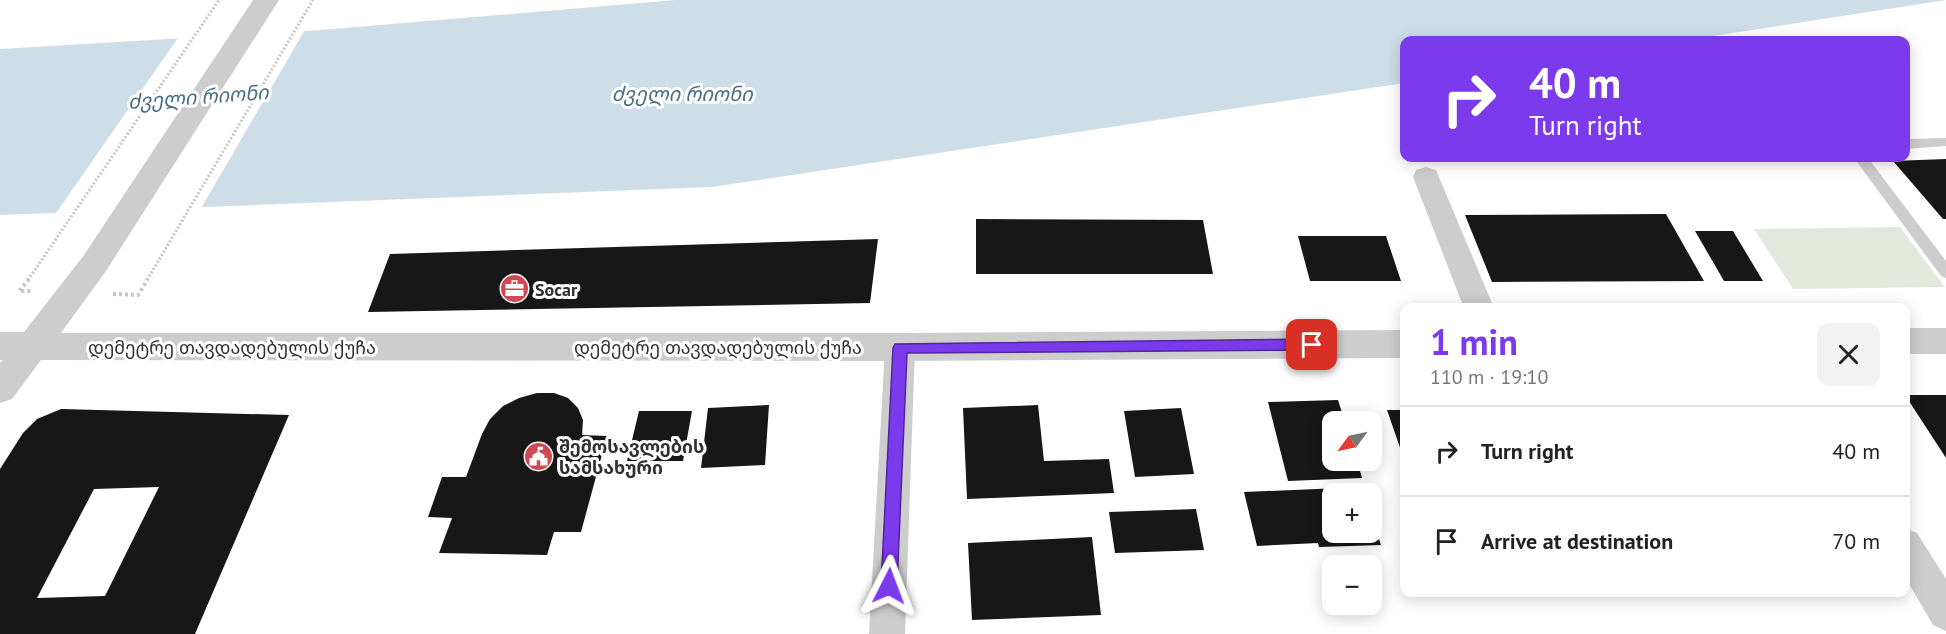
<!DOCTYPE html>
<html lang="en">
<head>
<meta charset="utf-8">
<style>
	body { margin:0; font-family:"PT Sans","Noto Sans Georgian",sans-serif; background:#f2f2f2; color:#222; height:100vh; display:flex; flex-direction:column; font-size:22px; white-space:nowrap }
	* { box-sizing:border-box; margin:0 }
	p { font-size:20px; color:#767676 }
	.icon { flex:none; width:33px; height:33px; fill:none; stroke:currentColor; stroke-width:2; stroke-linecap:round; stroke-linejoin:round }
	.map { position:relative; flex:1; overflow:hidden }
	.side { position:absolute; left:1400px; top:303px; width:510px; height:294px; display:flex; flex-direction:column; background:#fff; border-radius:12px; box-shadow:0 3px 15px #0003 }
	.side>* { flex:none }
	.top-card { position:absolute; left:1400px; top:36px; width:510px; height:126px; border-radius:12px; box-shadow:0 3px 15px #0003; background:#7c3aed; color:#fff; overflow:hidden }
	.needle { width:39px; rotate:237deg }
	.tools { position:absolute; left:1322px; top:411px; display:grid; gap:12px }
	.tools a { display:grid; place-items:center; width:60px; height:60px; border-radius:12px; background:#fff; box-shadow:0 3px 15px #0003; font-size:30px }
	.pin { position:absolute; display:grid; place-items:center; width:51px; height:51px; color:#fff; margin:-26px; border-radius:12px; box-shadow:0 3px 9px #0006 }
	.me { position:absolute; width:66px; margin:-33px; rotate:3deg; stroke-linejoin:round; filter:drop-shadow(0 0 4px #0008) }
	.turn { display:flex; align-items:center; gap:21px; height:126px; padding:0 30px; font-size:27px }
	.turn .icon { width:78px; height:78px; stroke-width:2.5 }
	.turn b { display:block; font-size:42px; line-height:51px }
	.round { display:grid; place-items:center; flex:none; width:63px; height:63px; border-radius:12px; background:#f2f2f2 }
	.overview { display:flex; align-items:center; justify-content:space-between; height:102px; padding:0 30px }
	h1 { font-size:36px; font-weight:700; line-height:45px; color:#7c3aed }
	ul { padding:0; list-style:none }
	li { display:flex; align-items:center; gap:18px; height:90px; padding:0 30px; border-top:2px solid #e0e0e0 }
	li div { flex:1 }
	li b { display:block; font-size:22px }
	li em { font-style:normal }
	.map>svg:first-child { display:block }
</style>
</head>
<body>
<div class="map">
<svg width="1946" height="634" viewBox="0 0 1946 634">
	<rect width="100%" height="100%" fill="#fff"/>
	<path fill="#e3e8dc" d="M1900,227L1945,287L1793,289L1754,229Z"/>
	<path fill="#cedee8" d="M675,0H1946L1687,40H1404V83L712,187L0,215V49L321,30Z"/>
	<path fill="#fff" d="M306,28L200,210L54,216L180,35Z"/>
	<path fill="#171717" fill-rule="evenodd" d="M1946,159V219H1943L1893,161Z
		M1666,214L1704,281L1492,282L1465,215Z
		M976,219L1203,220L1213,274H976Z
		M1695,231H1733L1763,281H1724Z
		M1298,236H1386L1401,281H1310Z
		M878,239L870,303L368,312L390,254Z
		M537,393H554L568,398L578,408L583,420L582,435L607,436L581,532H554L547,555L439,553L452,518L428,517L442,477H466L482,434L490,419L503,406L519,398Z
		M1905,395H1946V458Z
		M1338,400L1345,422H1332V460H1357L1362,478L1288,481L1268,402Z
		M769,405L765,465L701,468L708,408Z
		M1038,405L1044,461L1109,459L1114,493L967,499L963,408Z
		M1181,408L1194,474L1135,477L1124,411Z
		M61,409L289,415L195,634H0V469L23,433L37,419ZM159,487L105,596L37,598L94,489Z
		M1387,410H1404V459Z
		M639,411H692L683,461H627Z
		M1363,487L1365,494H1332V532H1371V515L1381,545L1319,547L1318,543L1257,546L1244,492Z
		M1196,509L1204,550L1115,553L1109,512Z
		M1092,537L1101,615L972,620L968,543Z"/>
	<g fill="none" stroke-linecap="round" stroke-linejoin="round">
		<path stroke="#c7c7c7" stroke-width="3" stroke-dasharray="2 2" stroke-linecap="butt" d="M28,280L219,0
			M147,280L313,0"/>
		<path stroke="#c7c7c7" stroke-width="4" stroke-dasharray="3 3" stroke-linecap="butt" d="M29,279L19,291H31
			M113,294L138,295L148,279"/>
		<path fill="#cdcdcd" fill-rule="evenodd" d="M1946,138V146L1905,149V139Z
			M1854,158H1868L1946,261V278L1941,276Z"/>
		<path fill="#cdcdcd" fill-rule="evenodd" d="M1426,167L1436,170L1439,177L1494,308H1464L1413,177L1416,170Z
			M900,335L911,338L915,347L905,634H869L885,347L889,338Z
			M1905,528L1917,533L1946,579V631L1933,625L1905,577Z"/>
		<path fill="#cdcdcd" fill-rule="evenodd" d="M253,0H279L106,271L61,333H900L1404,330V358L900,361L41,360L12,399L0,403V363L3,360H0V332H24L84,255Z
			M1905,328H1946V354H1905Z"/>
	</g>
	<path fill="#7c3aed" stroke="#51269a" stroke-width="1.5" d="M1312,339L1317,341L1319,345L1317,349L1312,350L907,353L897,586L895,592L889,594L883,592L881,586L893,348L895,344Z"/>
	<defs>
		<symbol id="office-disc" viewBox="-11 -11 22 22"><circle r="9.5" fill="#d04852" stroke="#fff"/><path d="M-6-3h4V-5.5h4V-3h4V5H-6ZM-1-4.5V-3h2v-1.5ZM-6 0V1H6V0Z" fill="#fff"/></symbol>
		<symbol id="civic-disc" viewBox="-11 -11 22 22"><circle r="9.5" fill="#d04852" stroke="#fff"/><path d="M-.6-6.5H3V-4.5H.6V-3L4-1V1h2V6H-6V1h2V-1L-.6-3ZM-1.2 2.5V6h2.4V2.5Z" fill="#fff"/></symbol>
	</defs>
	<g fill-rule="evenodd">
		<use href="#office-disc" x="498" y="272" width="33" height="33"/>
		<use href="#civic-disc" x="522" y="440" width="33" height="33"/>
	</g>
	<g text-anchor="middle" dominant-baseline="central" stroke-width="6" stroke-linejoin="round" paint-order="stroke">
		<g font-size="18" font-weight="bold" fill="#303030" stroke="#fff" text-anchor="start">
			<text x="535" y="289">Socar</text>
			<text x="559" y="446">შემოსავლების<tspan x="559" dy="21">სამსახური</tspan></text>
		</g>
		<g font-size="18" fill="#303030" stroke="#fff">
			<text x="232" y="347">დემეტრე თავდადებულის ქუჩა</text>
			<text x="718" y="347">დემეტრე თავდადებულის ქუჩა</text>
		</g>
		<g font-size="20" font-style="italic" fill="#476f88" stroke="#fff">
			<text x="682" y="94">ძველი რიონი</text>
			<text transform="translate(198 97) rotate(-4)">ძველი რიონი</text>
		</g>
	</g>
</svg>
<div class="tools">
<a><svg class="needle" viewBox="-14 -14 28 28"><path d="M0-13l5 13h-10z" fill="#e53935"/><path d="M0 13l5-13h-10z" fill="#767676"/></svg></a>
<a>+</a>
<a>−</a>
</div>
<div class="pin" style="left:1312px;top:345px;background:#d93025"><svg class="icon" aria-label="arrive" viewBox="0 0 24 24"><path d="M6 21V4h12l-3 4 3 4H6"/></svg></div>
<svg class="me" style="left:889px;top:586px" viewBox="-20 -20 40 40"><path d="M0-17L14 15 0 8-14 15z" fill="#7c3aed" stroke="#fff" stroke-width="4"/></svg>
<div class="top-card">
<div class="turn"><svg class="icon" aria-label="right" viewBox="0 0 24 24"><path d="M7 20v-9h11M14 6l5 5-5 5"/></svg><div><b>40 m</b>Turn right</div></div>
</div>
<section class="side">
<div class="overview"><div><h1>1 min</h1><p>110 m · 19:10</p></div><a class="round"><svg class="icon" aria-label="close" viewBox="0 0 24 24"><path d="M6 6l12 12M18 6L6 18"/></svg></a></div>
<ul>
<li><svg class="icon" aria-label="right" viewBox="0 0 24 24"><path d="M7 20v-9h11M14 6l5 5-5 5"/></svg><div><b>Turn right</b></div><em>40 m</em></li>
<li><svg class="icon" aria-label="arrive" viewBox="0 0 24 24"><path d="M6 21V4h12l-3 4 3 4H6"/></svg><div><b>Arrive at destination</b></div><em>70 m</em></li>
</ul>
</section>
</div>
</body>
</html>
